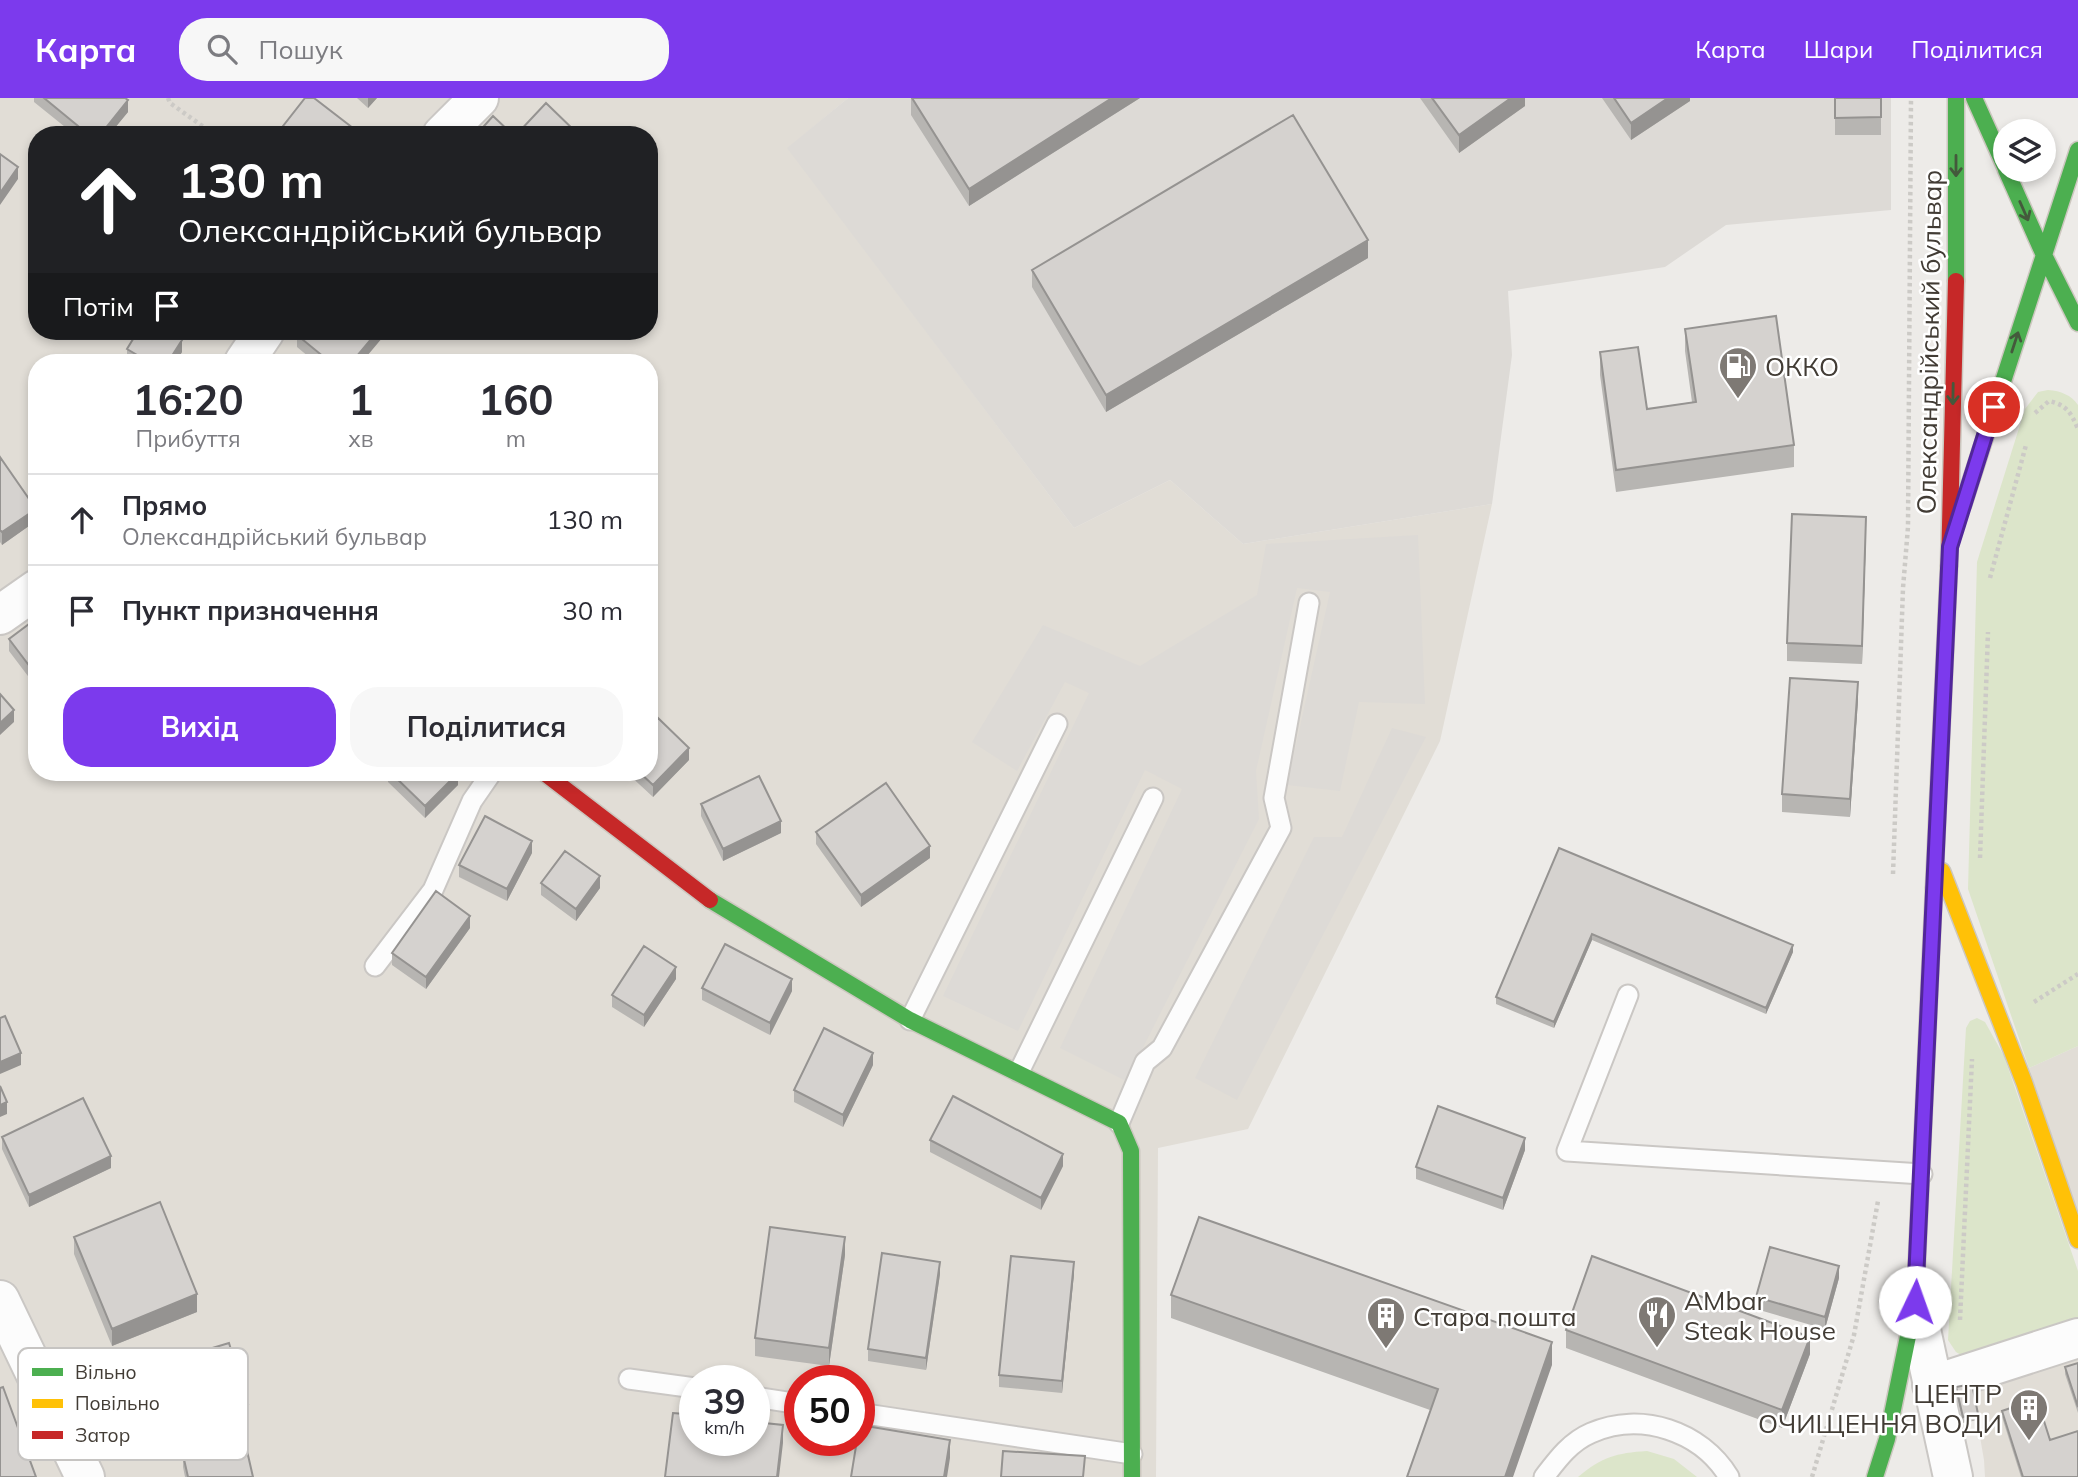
<!DOCTYPE html>
<html lang="uk">
<head>
<meta charset="utf-8">
<style>
	body { margin:0; font-family:Mulish,sans-serif; background:#f7f7f7; color:#2b2b33; height:100vh; display:flex; flex-direction:column; font-size:26px; white-space:nowrap }
	* { box-sizing:border-box; margin:0 }
	p { font-size:23px; color:#7c7c81 }
	.icon { flex:none; width:38px; height:38px; fill:none; stroke:currentColor; stroke-width:2; stroke-linecap:round; stroke-linejoin:round }
	.map { position:relative; flex:1; overflow:hidden }
	.sheet { position:absolute; left:28px; top:256px; width:630px; height:427px; display:flex; flex-direction:column; background:#fff; border-radius:28px; box-shadow:0 4px 10px #0003 }
	.sheet>* { flex:none }
	.hud { position:absolute; left:28px; top:28px; width:630px; height:214px; border-radius:28px; box-shadow:0 4px 10px #0003; background:#202124; color:#fff; overflow:hidden }
	.buttons { position:absolute; left:1993px; top:21px; display:grid; gap:14px }
	.buttons a { display:grid; place-items:center; width:63px; height:63px; border-radius:50%; background:#fff; box-shadow:0 4px 10px #0003; font-size:35px }
	.speed { position:absolute; left:679px; top:1267px; display:flex; gap:14px; font-size:35px; font-weight:700; text-align:center }
	.speed>* { display:grid; place-content:center; width:91px; height:91px; border-radius:50%; background:#fff; box-shadow:0 4px 10px #0003; line-height:1 }
	.speed small { font-size:18px; font-weight:400 }
	.speed .limit { border:10px solid #d22; background:#fff; color:#111 }
	.pin { position:absolute; display:grid; place-items:center; width:60px; height:60px; color:#fff; margin:-30px; border:4px solid #fff; border-radius:50%; box-shadow:0 2px 7px #0007 }
	.me { position:absolute; width:77px; margin:-38px; rotate:3deg; stroke-linejoin:round; filter:drop-shadow(0 0 5px #0008) }
	.turn { display:flex; align-items:center; gap:24px; height:147px; padding:0 35px; font-size:32px }
	.turn .icon { width:91px; height:91px; stroke-width:2.5 }
	.turn b { display:block; font-size:49px; line-height:60px }
	.then { display:flex; align-items:center; height:66px; padding:0 35px; background:#0003; gap:14px; font-size:26px }
	.eta { display:flex; justify-content:space-evenly; align-items:center; height:119px; text-align:center }
	.eta b { font-size:42px; font-weight:700; line-height:49px }
	.cta { display:flex; gap:14px; margin-top:auto; padding:14px 35px }
	.cta a { flex:1; height:80px; border-radius:28px; background:#7c3aed; color:#fff; font-size:28px; font-weight:700; line-height:80px; text-align:center }
	.cta a+a { background:#f7f7f7; color:#2b2b33 }
	ul { padding:0; list-style:none }
	li { display:flex; align-items:center; gap:21px; height:91px; padding:0 35px; border-top:2px solid #e1e1e2 }
	li div { flex:1 }
	li b { display:block; font-size:26px }
	li em { font-style:normal }
	header { display:flex; align-items:center; gap:42px; box-sizing:border-box; height:98px; padding:0 35px; background:#7c3aed; color:#fff }
	header strong { font-size:33px }
	nav { display:flex; gap:38px; margin-inline-start:auto; font-size:24px }
	.search { width:490px; height:63px; background:#f7f7f7; display:flex; align-items:center; gap:18px; box-sizing:border-box; padding:0 24px; border-radius:28px; color:#7c7c81; font-size:26px }
	.map>svg:first-child { display:block }
</style>
</head>
<body>
<header>
<strong>Карта</strong>
<div class="search"><svg class="icon" aria-label="search" viewBox="0 0 24 24"><circle cx="10" cy="10" r="6"/><path d="M15 15l6 6"/></svg>Пошук</div>
<nav><a>Карта</a><a>Шари</a><a>Поділитися</a></nav>
</header>
<div class="map">
<svg width="2078" height="1379" viewBox="0 0 2078 1379">
	<rect width="100%" height="100%" fill="#edebe8"/>
	<path fill="#e1ddd6" fill-rule="evenodd" d="M0,0H848L788,50L1074,430L1170,382L1243,446L1492,406L1440,643L1248,1031L1158,1050L1156,1379H0ZM37,37H649V233H37ZM37,264H649V674H37ZM695,1283H754V1342H695ZM800,1283H859V1342H800Z
		M2078,948V1115L2029,970Z
		M2078,1231V1379H1985L1984,1362L1972,1292Z"/>
	<path fill="#dddad6" d="M848,0H1891V112L1726,127L1665,169L1508,193L1512,257L1492,406L1243,446L1170,382L1074,430L787,50Z
		M1418,437L1425,606L1359,604L1340,693L1287,687L1330,494L1297,490L1256,673L1259,721L1126,983L1060,950L1182,691L1145,672L1018,933L943,898L1089,595L1065,584L1017,673L972,644L1043,527L1140,568L1257,497L1266,446Z
		M1392,630L1426,639L1237,1002L1195,980L1314,739H1342Z"/>
	<path fill="#dce5ca" d="M2048,292C2061,293 2071,297 2078,307V948L2029,970L1968,791L1977,464L2025,311L2038,294Z
		M1977,920L1985,924L2004,958L2078,1173V1231L1971,1263L1956,1254L1948,1242L1966,930L1970,923Z
		M1647,1353L1674,1361L1697,1379H1578C1602,1359 1616,1355 1647,1353Z"/>
	<g fill="none" stroke-linecap="round" stroke-linejoin="round">
		<defs>
			<path id="lane" d="M375,868L433,792L472,703L492,674
				M1628,897L1567,1053L1922,1076
				M910,922L1057,626
				M1019,974L1153,700
				M1119,1025L1145,964L1162,950L1281,730L1274,700L1309,505
				M629,1281L695,1290
				M754,1299L800,1306
				M859,1315L1132,1356
				M1544,1379C1557,1362 1570,1344 1591,1335C1641,1313 1701,1333 1729,1379"/>
			<path id="street" d="M442,37L479,0
				M244,264L265,233
				M0,517L37,491
				M0,1202L85,1379
				M1915,1204L1953,1379
				M1932,1287L2078,1240"/>
			<path id="fast" d="M1956,0V183
				M1974,0L2006,71
				M2006,72L2043,155L2078,225
				M1963,407L2078,52
				M710,802L910,922L1119,1025L1131,1053L1132,1379
				M1875,1379L1887,1341L1915,1204L1934,790"/>
			<path id="slow" d="M1942,773L2024,984L2078,1142
				M1934,790L1949,468"/>
			<path id="jam" d="M1949,468L1956,183
				M543,674L710,802"/>
		</defs>
		<use href="#lane" stroke="#cac7c4" stroke-width="23"/>
		<use href="#street" stroke="#cac7c4" stroke-width="42"/>
		<use href="#fast" stroke="#ccc7bf" stroke-width="19"/>
		<use href="#slow" stroke="#ccc7bf" stroke-width="19"/>
		<use href="#jam" stroke="#ccc7bf" stroke-width="19"/>
		<path stroke="#cccac6" stroke-width="4.5" stroke-dasharray="3.5 3.5" stroke-linecap="butt" d="M168,0L170,5L215,37
			M2035,315L2049,303C2067,307 2071,315 2078,331
			M1990,480L2026,347
			M1980,760L1988,534
			M1893,776L1903,490L1908,429L1911,0
			M2034,904L2078,876
			M1960,1222L1972,961
			M1812,1379L1854,1237L1878,1103"/>
		<use href="#lane" stroke="#fcfcfc" stroke-width="19"/>
		<use href="#street" stroke="#fcfcfc" stroke-width="38"/>
		<use href="#fast" stroke="#4caf50" stroke-width="16"/>
		<use href="#slow" stroke="#ffc107" stroke-width="16"/>
		<use href="#jam" stroke="#c62828" stroke-width="16"/>
	</g>
	<path fill="#b7b5b2" d="M34,0H125L128,14L109,37H75L34,4Z
		M357,0H377L368,10Z
		M911,0H1140L969,108L911,17Z
		M1420,0H1525V8L1459,55Z
		M1602,0H1690V3L1631,42Z
		M1835,0H1881V37H1835Z
		M1368,160L1106,314L1032,189V172Z
		M1685,231L1794,347V369L1616,394L1600,277V254L1647,311L1692,304L1685,253Z
		M297,237L362,264H315L297,249Z
		M127,251L182,254L176,264H130L127,263Z
		M0,359L36,423L2,447L0,444Z
		M1866,437L1862,566L1787,563V545Z
		M37,520V590L9,553V541Z
		M1858,602L1850,719L1782,714V696Z
		M689,662L653,699L626,674H649Z
		M266,674H284L277,682Z
		M388,674H457L458,687L425,720L388,684Z
		M701,706L781,735L723,763L701,718Z
		M816,734L930,760L861,809L816,746Z
		M1559,750L1793,854L1766,916L1592,842L1554,930L1496,906V899Z
		M532,755L507,803L459,779V767Z
		M541,785L600,790L576,823L541,797Z
		M470,830L426,891L392,867V855Z
		M676,881L644,929L612,909V897Z
		M702,890L792,893L770,937L702,902Z
		M873,967L843,1029L794,1004V992Z
		M2,1039L111,1070L29,1109L2,1051Z
		M930,1042L1063,1068L1041,1112L930,1054Z
		M1525,1052L1503,1112L1416,1081V1069Z
		M74,1139L197,1214L112,1248L74,1156Z
		M845,1157L829,1268L755,1258V1240Z
		M940,1176L926,1272L868,1263V1251Z
		M1074,1176L1062,1295L999,1289V1277Z
		M1839,1180L1825,1231L1756,1211V1199Z
		M1171,1197L1552,1267L1430,1312L1171,1220Z
		M1566,1232L1810,1256L1782,1330L1566,1250Z
		M2078,1265V1315L2065,1276V1269Z
		M152,1268L248,1318L170,1342L152,1280Z
		M1956,1289L1978,1316V1322L1963,1325L1956,1295Z
		M2002,1313L2050,1342L2078,1379H2021L2002,1319Z
		M183,1357L253,1379H185L183,1369Z"/>
	<path fill="#959391" d="M368,0H377L368,10Z
		M1112,0H1140L969,108V91Z
		M1511,0H1525V8L1459,55V37Z
		M1668,0H1690V3L1631,42V25Z
		M128,2V14L109,37H100Z
		M18,69V81L0,107V95Z
		M1368,142V160L1106,314V297Z
		M378,233H388L362,264H352Z
		M182,242V254L176,264H168Z
		M36,411V423L2,447V434Z
		M1866,419V437L1862,566V548Z
		M1858,584V602L1850,719V701Z
		M14,612V624L0,637V625Z
		M689,650V662L653,699V687Z
		M277,674H284L277,682Z
		M458,675V687L425,720V708Z
		M781,723V735L723,763V751Z
		M532,743V755L507,803V791Z
		M930,748V760L861,809V797Z
		M600,778V790L576,823V811Z
		M470,818V830L426,891V879Z
		M1592,836V842L1554,930V924Z
		M1793,847V854L1766,916V910Z
		M676,869V881L644,929V917Z
		M792,881V893L770,937V925Z
		M21,955V967L0,976V964Z
		M873,955V967L843,1029V1017Z
		M7,1004V1016L0,1019V1007Z
		M1525,1040V1052L1503,1112V1100Z
		M1063,1056V1068L1041,1112V1100Z
		M111,1058V1070L29,1109V1097Z
		M845,1139V1157L829,1268V1250Z
		M940,1164V1176L926,1272V1260Z
		M1074,1164V1176L1062,1295V1283Z
		M1839,1168V1180L1825,1231V1219Z
		M197,1196V1214L112,1248V1231Z
		M1810,1239V1256L1782,1330V1312Z
		M1552,1244V1267L1513,1379H1505Z
		M248,1306V1318L170,1342V1330Z
		M783,1327V1345L779,1379H777Z
		M950,1342V1360L947,1379H944Z"/>
	<path fill="#d5d2cf" stroke="#959391" stroke-width="2" d="M44,0H125L128,2L100,37H89Z
		M305,0H314L362,37H276Z
		M912,0H1112L969,91Z
		M1432,0H1511L1459,37Z
		M1614,0H1668L1631,25Z
		M1835,0H1881V19L1835,20Z
		M546,5L579,37H516Z
		M1293,17L1368,142L1106,297L1032,172Z
		M493,18L513,37H476Z
		M0,56L18,69L0,95Z
		M1776,218L1794,347L1616,372L1600,254L1638,249L1647,311L1696,304L1685,231Z
		M138,233H168L182,242L168,264H149L127,251Z
		M301,233H378L352,264H330L297,237Z
		M0,359L36,411L2,434L0,432Z
		M1792,416L1866,419L1862,548L1787,545Z
		M37,520V578L9,541Z
		M1790,580L1858,584L1850,701L1782,696Z
		M0,596L14,612L0,625Z
		M658,620L689,650L653,687L639,674H649V630Z
		M390,674H457L458,675L425,708Z
		M759,678L781,723L723,751L701,706Z
		M886,685L930,748L861,797L816,734Z
		M485,718L532,743L507,791L459,767Z
		M1559,750L1793,847L1766,910L1592,836L1554,924L1496,899Z
		M565,753L600,778L576,811L541,785Z
		M436,793L470,818L426,879L392,855Z
		M725,846L792,881L770,925L702,890Z
		M644,848L676,869L644,917L612,897Z
		M5,918L21,955L0,964V920Z
		M824,930L873,955L843,1017L794,992Z
		M0,988L7,1004L0,1007Z
		M953,998L1063,1056L1041,1100L930,1042Z
		M83,1000L111,1058L29,1097L2,1039Z
		M1438,1008L1525,1040L1503,1100L1416,1069Z
		M160,1104L197,1196L112,1231L74,1139Z
		M1199,1119L1552,1244L1505,1379H1407L1438,1291L1171,1197Z
		M770,1129L845,1139L829,1250L755,1240Z
		M1770,1149L1839,1168L1825,1219L1756,1199Z
		M882,1155L940,1164L926,1260L868,1251Z
		M1011,1158L1074,1164L1062,1283L999,1277Z
		M1592,1158L1810,1239L1782,1312L1566,1232Z
		M229,1245L248,1306L170,1330L152,1268Z
		M2078,1265V1309L2065,1269Z
		M1972,1286L1978,1316L1963,1319L1956,1289Z
		M3,1289L36,1379H0V1290Z
		M2037,1301L2050,1342L2078,1333V1379H2023L2002,1313Z
		M673,1315L695,1317V1342H754V1324L783,1327L777,1379H665Z
		M860,1327L950,1342L944,1379H851L857,1342H859Z
		M245,1344L253,1379H188L183,1357Z
		M1003,1353L1085,1358L1083,1379H1001Z"/>
	<defs><path id="oneway-shaft" d="M-6 0H5M1.5-3L5.5 0L1.5 3" fill="none" stroke-width="1.6" stroke-linecap="round" stroke-linejoin="round" transform="scale(1.75)"/></defs>
	<g stroke="#44593c">
		<use href="#oneway-shaft" transform="translate(1956 68) rotate(90)"/>
		<use href="#oneway-shaft" transform="translate(2024 113) rotate(66)"/>
		<use href="#oneway-shaft" transform="translate(2015 244) rotate(-72)"/>
		<use href="#oneway-shaft" transform="translate(1953 296) rotate(91)"/>
	</g>
	<g fill="none" stroke-linecap="round" stroke-linejoin="round">
		<defs>
			<path id="route" d="M1915,1204L1950,449L1994,309"/>
		</defs>
		<use href="#route" stroke="#51269a" stroke-width="18"/>
		<use href="#route" stroke="#7c3aed" stroke-width="12"/>
	</g>
	<defs>
		<symbol id="fuel-pin" viewBox="-11 -11 22 30"><path d="M0 17L-7.5 6A9.5 9.5 0 1 1 7.5 6Z" fill="#7e7974" stroke="#fff"/><path d="M-5.5-6h7V0h2V4h1.3V-2.5L3-4.5l.8-.8L6-3V5H2.5V1h-1V6h-7ZM-4.2-4.7v3.2H.2V-4.7Z" fill="#fff"/></symbol>
		<symbol id="restaurant-pin" viewBox="-11 -11 22 30"><path d="M0 17L-7.5 6A9.5 9.5 0 1 1 7.5 6Z" fill="#7e7974" stroke="#fff"/><path d="M-5-6h1v4h1v-4h1v4h1v-4h1v5L-1.5 .5V6h-2V.5L-5-1ZM5-6V6H3V1.5H1.5Q1.5-4 5-6Z" fill="#fff"/></symbol>
		<symbol id="building-pin" viewBox="-11 -11 22 30"><path d="M0 17L-7.5 6A9.5 9.5 0 1 1 7.5 6Z" fill="#7e7974" stroke="#fff"/><path d="M-4-6H4V6H1V3H-1V6H-4ZM-2.5-4.3h1.7v1.8h-1.7ZM.8-4.3h1.7v1.8H.8ZM-2.5-1h1.7V.8h-1.7ZM.8-1h1.7V.8H.8Z" fill="#fff"/></symbol>
	</defs>
	<g fill-rule="evenodd">
		<use href="#fuel-pin" x="1716" y="246" width="44" height="60"/>
		<use href="#restaurant-pin" x="1635" y="1195" width="44" height="60"/>
		<use href="#building-pin" x="1364" y="1196" width="44" height="60"/>
		<use href="#building-pin" x="2007" y="1288" width="44" height="60"/>
	</g>
	<g text-anchor="middle" dominant-baseline="central" stroke-width="5" stroke-linejoin="round" paint-order="stroke">
		<g font-size="26" fill="#423c35" stroke="#fff">
			<text transform="translate(1929 244) rotate(-89)">Олександрійський бульвар</text>
		</g>
		<g font-size="26" fill="#423c35" stroke="#fff" text-anchor="start">
			<text x="1765" y="268">ОККО</text>
			<text x="1684" y="1202">AMbar<tspan x="1684" dy="30">Steak House</tspan></text>
			<text x="1413" y="1218">Стара пошта</text>
			<text x="2002" y="1295" text-anchor="end">ЦЕНТР<tspan x="2002" dy="30">ОЧИЩЕННЯ ВОДИ</tspan></text>
		</g>
	</g>
	<rect x="18" y="1250" width="230" height="112" rx="10" fill="#fff" stroke="#c6c4c2" stroke-width="2"/>
	<rect x="32" y="1270" width="31" height="8" fill="#4caf50"/>
	<rect x="32" y="1301" width="31" height="9" fill="#ffc107"/>
	<rect x="32" y="1333" width="31" height="8" fill="#c62828"/>
	<g font-size="19" fill="#423c35">
		<text x="75" y="1281">Вільно</text>
		<text x="75" y="1312">Повільно</text>
		<text x="75" y="1344">Затор</text>
	</g>
</svg>
<div class="buttons">
<a><svg class="icon" aria-label="layers" viewBox="0 0 24 24"><path d="M12 4l9 5-9 5-9-5zM3 14l9 5 9-5"/></svg></a>
</div>
<div class="speed"><div>39<small>km/h</small></div><div class="limit">50</div></div>
<div class="pin" style="left:1994px;top:309px;background:#d93025"><svg class="icon" aria-label="arrive" viewBox="0 0 24 24"><path d="M6 21V4h12l-3 4 3 4H6"/></svg></div>
<svg class="me" style="left:1915px;top:1204px" viewBox="-20 -20 40 40"><circle r="19" fill="#fff"/><path d="M0-13L10 11 0 6-10 11z" fill="#7c3aed"/></svg>
<div class="hud">
<div class="turn"><svg class="icon" aria-label="ahead" viewBox="0 0 24 24"><path d="M12 20V5M6 11l6-6 6 6"/></svg><div><b>130 m</b>Олександрійський бульвар</div></div>
<div class="then">Потім<svg class="icon" aria-label="arrive" viewBox="0 0 24 24"><path d="M6 21V4h12l-3 4 3 4H6"/></svg></div>
</div>
<section class="sheet">
<div class="eta">
<div><b>16:20</b><p>Прибуття</p></div>
<div><b>1</b><p>хв</p></div>
<div><b>160</b><p>m</p></div>
</div>
<ul>
<li><svg class="icon" aria-label="ahead" viewBox="0 0 24 24"><path d="M12 20V5M6 11l6-6 6 6"/></svg><div><b>Прямо</b><p>Олександрійський бульвар</p></div><em>130 m</em></li>
<li><svg class="icon" aria-label="arrive" viewBox="0 0 24 24"><path d="M6 21V4h12l-3 4 3 4H6"/></svg><div><b>Пункт призначення</b></div><em>30 m</em></li>
</ul>
<div class="cta"><a>Вихід</a><a>Поділитися</a></div>
</section>
</div>
</body>
</html>
